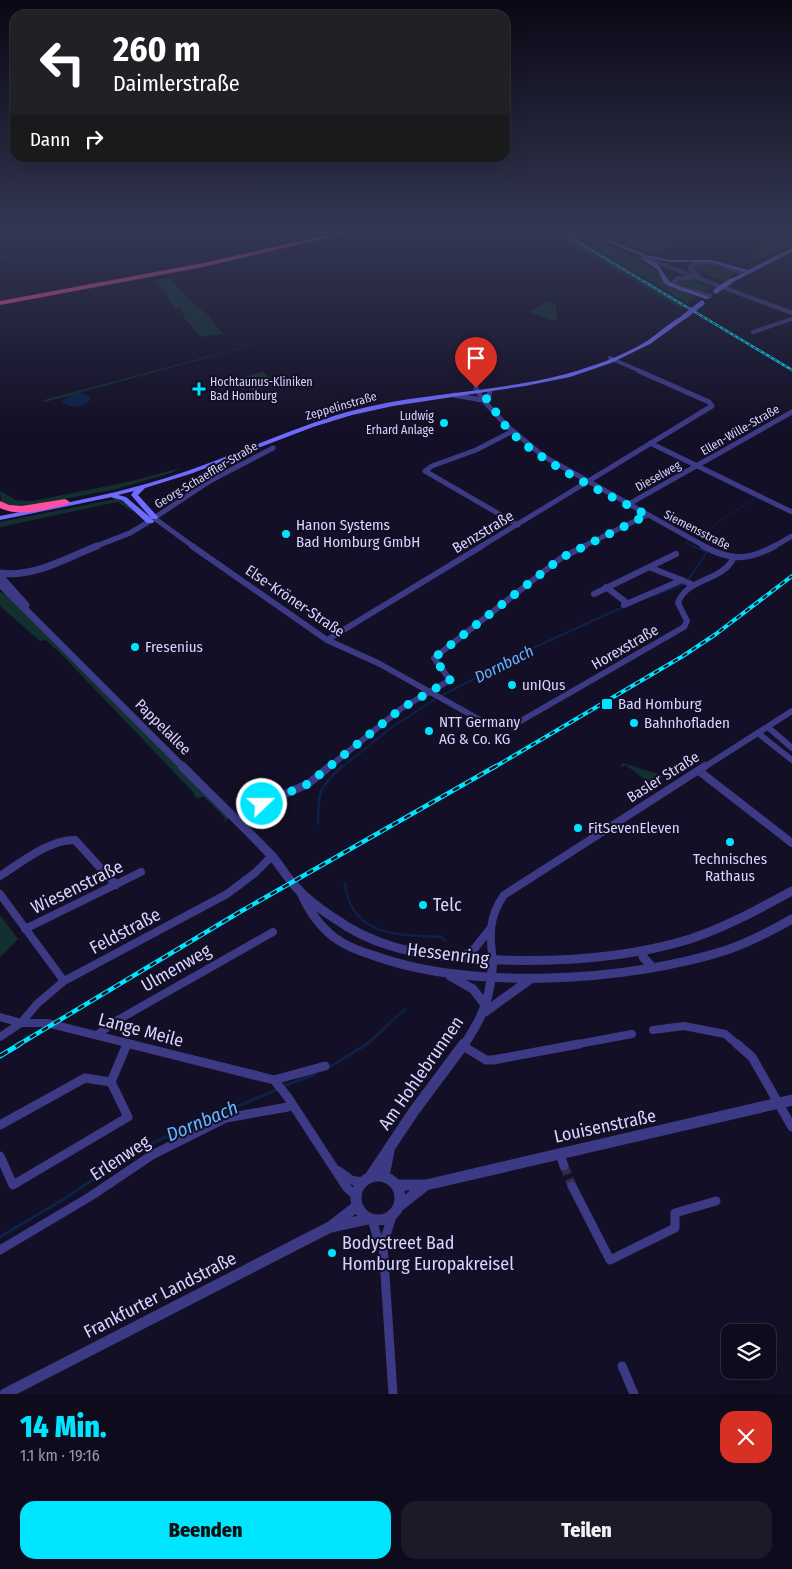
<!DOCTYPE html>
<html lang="de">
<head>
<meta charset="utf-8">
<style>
	body { margin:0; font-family:"Fira Sans Condensed",sans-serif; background:#1c1929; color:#f1f3f6; height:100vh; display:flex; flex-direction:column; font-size:19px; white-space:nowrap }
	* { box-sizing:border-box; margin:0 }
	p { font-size:16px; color:#9b9ba3 }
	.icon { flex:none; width:28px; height:28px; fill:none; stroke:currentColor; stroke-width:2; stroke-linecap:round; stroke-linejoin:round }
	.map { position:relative; height:1394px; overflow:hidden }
	.sheet { display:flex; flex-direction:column; background:#0e0b1c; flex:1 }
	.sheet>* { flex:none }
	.hud { position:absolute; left:10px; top:10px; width:500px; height:152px; border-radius:15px; box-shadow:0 5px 20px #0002,0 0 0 1px #2e2b3b; background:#202124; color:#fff; overflow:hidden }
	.fabs { position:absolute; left:721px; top:1324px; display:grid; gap:10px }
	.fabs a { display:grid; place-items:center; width:55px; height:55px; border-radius:10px; background:#0e0b1c; box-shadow:0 5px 20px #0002,0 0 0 1px #2e2b3b; font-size:25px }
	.pin { position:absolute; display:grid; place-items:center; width:42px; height:42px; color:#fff; margin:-51px -21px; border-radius:50% 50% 50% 0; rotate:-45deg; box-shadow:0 0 5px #0007 }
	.pin .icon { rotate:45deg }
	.me { position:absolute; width:55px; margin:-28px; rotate:68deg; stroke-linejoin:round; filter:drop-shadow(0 0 4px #0008) }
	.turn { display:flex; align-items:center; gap:18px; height:105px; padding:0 20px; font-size:22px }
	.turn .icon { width:65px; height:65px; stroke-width:2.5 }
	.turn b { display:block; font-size:35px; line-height:42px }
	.then { display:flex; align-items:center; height:48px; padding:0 20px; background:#0003; gap:10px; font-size:19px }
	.round { display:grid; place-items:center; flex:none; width:52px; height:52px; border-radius:15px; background:#1c1929 }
	.overview { display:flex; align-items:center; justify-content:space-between; height:85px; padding:0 20px }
	h1 { font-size:30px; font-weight:800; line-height:38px; color:#00e5ff }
	.action { display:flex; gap:10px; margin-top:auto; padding:10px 20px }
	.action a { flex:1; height:58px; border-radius:15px; background:#00e5ff; color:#111; font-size:20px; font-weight:800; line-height:58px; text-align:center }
	.action a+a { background:#1c1929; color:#f1f3f6 }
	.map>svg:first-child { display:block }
</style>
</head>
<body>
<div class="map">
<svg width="792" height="1394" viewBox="0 0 792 1394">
	<rect width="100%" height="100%" fill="#130f26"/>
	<path fill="#12302f" d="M555,233H563L683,306L682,309L581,250Z
		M569,233H581L604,245L641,261L660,274L669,285L696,296L687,303Z
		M594,233H683L658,256Z
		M771,233H792V247L760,258L751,254Z
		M710,263L731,270L735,273L724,281L692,269L693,265Z
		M169,277L191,302L207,314L223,334L200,337L185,319L181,308H175L155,281Z
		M682,279H690L714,288C704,294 683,292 676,282Z
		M547,301L556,304L557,320H550L529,312Z
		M278,338H279L45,402L44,400Z
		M263,372L276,383L253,390L240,378Z
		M181,468L171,473L116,489L18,508L2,504L0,491L16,500L32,501L128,482Z
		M116,499H123L134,510L131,511L118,502L112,503L0,527V522Z
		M0,592L7,595L229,818L224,822L225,818L204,797L195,798L194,793L63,656L46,640L40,641L0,606Z
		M623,763L661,775L663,777L651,783L650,785L647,786L649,783L626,765L623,767L621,764Z
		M0,915L18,939L0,957Z"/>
	<path fill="#0c2248" d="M80,393L90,397V400C83,407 71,409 63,403V400L73,394Z"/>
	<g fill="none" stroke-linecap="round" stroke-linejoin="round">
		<path stroke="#0c2248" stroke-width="1" d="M106,245L170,233
			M0,257L101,246
			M693,537L707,532L716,523L754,499
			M688,541L685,543L695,547"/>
		<path stroke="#0c2248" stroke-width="2" d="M689,579L707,552L692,546
			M653,596L684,584
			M441,696L531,649L623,607
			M341,768L392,727L437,698"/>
		<path stroke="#0c2248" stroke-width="2.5" d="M318,824C319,790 317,791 342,766
			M345,883C350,937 400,935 442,937L445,941
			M366,1045L405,1009"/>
		<path stroke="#0c2248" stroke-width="3" d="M328,1068L367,1044
			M284,1086L315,1074
			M0,1237L64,1199L138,1149L278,1089"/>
		<path stroke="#312d47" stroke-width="9" stroke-dasharray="9 5" stroke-linecap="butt" d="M564,1166L572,1186"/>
		<path stroke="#3d3a85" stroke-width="4" d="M753,332L792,319
			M610,358L642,372"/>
		<path stroke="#3d3a85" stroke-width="5" d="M476,388L483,400L506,425L543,456L706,547
			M454,395L482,400
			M488,400L490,391
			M511,432L476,450L432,466L425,471L518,525
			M650,443L792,512
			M627,505L792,412
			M154,518L194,547
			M151,520L210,481L273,448
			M480,547L712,406L709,402L639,371
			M582,547L647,515
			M773,547L792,536"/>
		<path stroke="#3d3a85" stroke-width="6" d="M192,546L327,640L378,663L482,721L500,726L519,722L684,627L687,621L678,603C686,578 721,582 733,559
			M703,546C731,561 747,561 775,546
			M651,568L682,580
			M606,587L627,603
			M594,594L676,554
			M624,605L682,580L693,585
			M327,640L482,546
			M769,728L792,748
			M759,734L792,760
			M328,768L402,708L450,680L434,658L561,558L585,546
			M703,768L792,711"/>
		<path stroke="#3d3a85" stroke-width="8" d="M699,771L792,843
			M262,804L308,784L330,766
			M0,876C22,862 48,840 75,840L116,885
			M0,894L64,981
			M25,929L141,872
			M462,957L475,948L489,930
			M493,960C489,935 489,916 504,895L705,766
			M0,1017L21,1023H47L135,1045
			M653,1030L684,1026L725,1034L738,1045
			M97,1035L116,1021L273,932
			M0,1037L21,1023L37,1004L64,981L227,894L255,873L269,859
			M573,1045L632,1034"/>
		<path stroke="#3d3a85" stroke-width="9" d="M130,1044L274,1080L287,1096L347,1188L356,1196
			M737,1044L752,1057L792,1127
			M463,1046L486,1060H493L579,1044
			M274,1080L325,1066
			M0,1125L85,1078L111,1082
			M560,1154L564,1166
			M0,1156L13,1185L128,1117L111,1082L127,1044
			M339,1171L351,1180L362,1182
			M572,1186L610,1260L675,1228V1213L716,1201
			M392,1216L383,1245L393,1394
			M372,1220L377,1236L383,1245
			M0,1250L91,1196L152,1155L226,1118L288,1107L292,1104
			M622,1366L634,1394"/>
		<path stroke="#3d3a85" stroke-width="4.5" d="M642,257L792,313
			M698,275L691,270L690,266C708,257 726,266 743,273
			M691,278H678L673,283L679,288L710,296"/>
		<path stroke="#3d3a85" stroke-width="5.5" d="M94,547L130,533L150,521"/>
		<path stroke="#3d3a85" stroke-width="7" d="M0,573C34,578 66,558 97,546
			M0,576L26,605
			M0,584L184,768"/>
		<path stroke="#3d3a85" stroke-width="9" d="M182,766C212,796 242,825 270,854C280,864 286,877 296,887C306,899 320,909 334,918C351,930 371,940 391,946C420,955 451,957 480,959C551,963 622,960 690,939C726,927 759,909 792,891
			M301,893C309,911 319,926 335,938C346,946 359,951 372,955C471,991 627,982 727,950C750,942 771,931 792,919
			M643,951V957L652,967
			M450,976L473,989L486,1006
			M485,1012L532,978
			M464,1045C485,1013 490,999 493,960"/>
		<path stroke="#3d3a85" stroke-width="11" d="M356 1198a22 22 0 1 1 44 0a22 22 0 1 1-44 0Z
			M384,1176L389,1151
			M370,1177L414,1111L464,1044
			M396,1185H426L792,1100
			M398,1207L426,1185
			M332,1227L368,1219
			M5,1394L330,1227L357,1206"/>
		<path fill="#6f6bff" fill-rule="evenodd" d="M586,233H592L646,255L670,260H710L748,270L790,249H792V252L731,283L728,281L729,280L745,272L710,262H670L645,257Z
			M643,258C662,259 662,277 673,284L711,298L706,299L669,286L664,283L657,269L643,260Z
			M684,315L687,317L686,318L650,344L611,363L570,377L525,386L393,406L352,415L313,427L193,473L145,488L138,495L158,517L157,519H151L154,521L153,523H147L122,500L113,498L112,497L0,520V516C56,505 112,495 166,478C227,459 285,430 347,412C419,392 495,393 566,374C594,366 623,356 647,341C659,333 671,321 684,315ZM134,491L131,495L151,518L126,497L118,495Z"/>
		<path fill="#ff4fa3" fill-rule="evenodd" d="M337,233H347L203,267L0,305V301L203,263Z
			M65,499L70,502L68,504C48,509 20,518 0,508V501L9,505L22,506Z"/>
		<defs>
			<path id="rail-far3" d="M563,233L792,370"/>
			<path id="rail-far2" d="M493,768L683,656L716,634L792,576"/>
			<path id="rail-far1" d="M18,1045L238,913L496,766"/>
			<path id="rail" d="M0,1056L20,1044"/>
		</defs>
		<use href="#rail-far3" stroke="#00e5ff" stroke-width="2.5"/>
		<use href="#rail-far2" stroke="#00e5ff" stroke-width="4"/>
		<use href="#rail-far1" stroke="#00e5ff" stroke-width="4.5"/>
		<use href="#rail" stroke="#00e5ff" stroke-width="5"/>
		<use href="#rail-far3" stroke="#130f26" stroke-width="1" stroke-dasharray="3" stroke-linecap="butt"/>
		<use href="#rail-far2" stroke="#130f26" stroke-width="2" stroke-dasharray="5.5" stroke-linecap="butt"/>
		<use href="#rail-far1" stroke="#130f26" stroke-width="2.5" stroke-dasharray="7" stroke-linecap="butt"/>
		<use href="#rail" stroke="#130f26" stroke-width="3" stroke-dasharray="9" stroke-linecap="butt"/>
		<path stroke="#6f6bff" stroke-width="5" d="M716,291L731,281
			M684,317L702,303"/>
	</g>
	<linearGradient id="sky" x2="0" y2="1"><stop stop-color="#0a0815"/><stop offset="0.54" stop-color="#333752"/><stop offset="1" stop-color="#333752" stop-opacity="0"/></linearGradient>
	<rect width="792" height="428" fill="url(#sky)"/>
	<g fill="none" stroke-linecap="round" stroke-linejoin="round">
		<path stroke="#00e5ff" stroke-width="9" stroke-dasharray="0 16.2" d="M262,804L308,784L402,708L450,680L434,658L561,558L647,515C605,493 545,465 512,433C498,420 492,401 476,388"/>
	</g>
	<g fill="#00e5ff" stroke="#130f26" stroke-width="2">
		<path d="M196.5 381.5h5v5h5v5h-5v5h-5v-5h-5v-5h5z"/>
		<circle cx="444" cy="423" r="5"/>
		<circle cx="286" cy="534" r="5"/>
		<circle cx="135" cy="647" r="5"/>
		<circle cx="512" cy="685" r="5"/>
		<rect x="601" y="698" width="12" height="12" rx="2.5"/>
		<circle cx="634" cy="723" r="5"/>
		<circle cx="429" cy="731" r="5"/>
		<circle cx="578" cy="828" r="5"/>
		<circle cx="730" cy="842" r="5"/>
		<circle cx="423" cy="905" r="5"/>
		<circle cx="332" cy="1253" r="5"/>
	</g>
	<g text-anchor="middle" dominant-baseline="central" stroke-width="4" stroke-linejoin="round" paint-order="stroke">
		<g font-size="12" fill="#d9d4ff" stroke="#130f26" text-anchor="start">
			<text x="210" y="382">Hochtaunus-Kliniken<tspan x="210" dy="14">Bad Homburg</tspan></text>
			<text x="434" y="416" text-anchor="end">Ludwig<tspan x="434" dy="14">Erhard Anlage</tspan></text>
		</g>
		<g font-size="12" fill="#d9d4ff" stroke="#130f26">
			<text transform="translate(341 406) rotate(-16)">Zeppelinstraße</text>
			<text transform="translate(740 430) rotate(-30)">Ellen-Wille-Straße</text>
			<text transform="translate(206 475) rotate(-31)">Georg-Schaeffler-Straße</text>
			<text transform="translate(658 476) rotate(-29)">Dieselweg</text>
			<text transform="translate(697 530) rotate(27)">Siemensstraße</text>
		</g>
		<g font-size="15" fill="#d9d4ff" stroke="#130f26" text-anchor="start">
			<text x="296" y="525">Hanon Systems<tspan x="296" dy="17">Bad Homburg GmbH</tspan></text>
			<text x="145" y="647">Fresenius</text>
			<text x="522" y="685">unIQus</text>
			<text x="618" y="704">Bad Homburg</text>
			<text x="439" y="722">NTT Germany<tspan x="439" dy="17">AG &amp; Co. KG</tspan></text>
			<text x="644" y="723">Bahnhofladen</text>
			<text x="588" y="828">FitSevenEleven</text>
			<text x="730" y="859" text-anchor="middle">Technisches<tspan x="730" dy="17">Rathaus</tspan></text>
		</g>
		<g font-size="15" fill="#d9d4ff" stroke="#130f26">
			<text transform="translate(483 532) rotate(-31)">Benzstraße</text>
			<text transform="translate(295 601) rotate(34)">Else-Kröner-Straße</text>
			<text transform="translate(625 647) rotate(-30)">Horexstraße</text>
			<text transform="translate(163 727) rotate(45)">Pappelallee</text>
			<text transform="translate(663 777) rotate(-32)">Basler Straße</text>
		</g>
		<g font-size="16" font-style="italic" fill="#62b6ff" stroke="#130f26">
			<text transform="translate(504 664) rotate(-27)">Dornbach</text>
		</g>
		<g font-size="18" fill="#d9d4ff" stroke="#130f26">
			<text transform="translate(77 887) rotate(-26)">Wiesenstraße</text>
			<text transform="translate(125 931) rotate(-28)">Feldstraße</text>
			<text transform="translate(448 954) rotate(7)">Hessenring</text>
			<text transform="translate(176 968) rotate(-30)">Ulmenweg</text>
			<text transform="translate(141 1030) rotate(15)">Lange Meile</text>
			<text transform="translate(421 1073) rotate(-55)">Am Hohlebrunnen</text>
			<text transform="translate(605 1126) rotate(-12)">Louisenstraße</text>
			<text transform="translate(120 1158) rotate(-33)">Erlenweg</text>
			<text transform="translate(160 1295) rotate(-27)">Frankfurter Landstraße</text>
		</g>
		<g font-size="18" fill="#d9d4ff" stroke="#130f26" text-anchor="start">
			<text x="433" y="905">Telc</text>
			<text x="342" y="1243">Bodystreet Bad<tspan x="342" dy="21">Homburg Europakreisel</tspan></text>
		</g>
		<g font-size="19" font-style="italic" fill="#62b6ff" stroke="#130f26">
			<text transform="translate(202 1121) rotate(-23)">Dornbach</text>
		</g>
	</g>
</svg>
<div class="fabs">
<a><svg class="icon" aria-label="layers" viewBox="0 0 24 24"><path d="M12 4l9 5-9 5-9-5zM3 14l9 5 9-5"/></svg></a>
</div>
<div class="pin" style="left:476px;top:388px;background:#d93025"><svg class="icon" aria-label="arrive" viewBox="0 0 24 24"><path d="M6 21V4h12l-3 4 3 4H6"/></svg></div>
<svg class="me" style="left:262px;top:804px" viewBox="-20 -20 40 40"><circle r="17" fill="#00e5ff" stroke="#fff" stroke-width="3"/><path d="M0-11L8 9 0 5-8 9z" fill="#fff"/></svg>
<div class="hud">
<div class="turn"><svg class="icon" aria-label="left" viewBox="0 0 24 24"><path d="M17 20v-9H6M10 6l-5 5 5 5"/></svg><div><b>260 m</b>Daimlerstraße</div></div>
<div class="then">Dann<svg class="icon" aria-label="right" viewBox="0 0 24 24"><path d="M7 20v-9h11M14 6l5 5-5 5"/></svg></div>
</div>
</div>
<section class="sheet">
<div class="overview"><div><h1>14 Min.</h1><p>1.1 km · 19:16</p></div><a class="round" style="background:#d93025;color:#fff"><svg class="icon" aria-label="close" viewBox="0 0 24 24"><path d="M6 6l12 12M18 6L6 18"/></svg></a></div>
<div class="action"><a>Beenden</a><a>Teilen</a></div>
</section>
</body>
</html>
